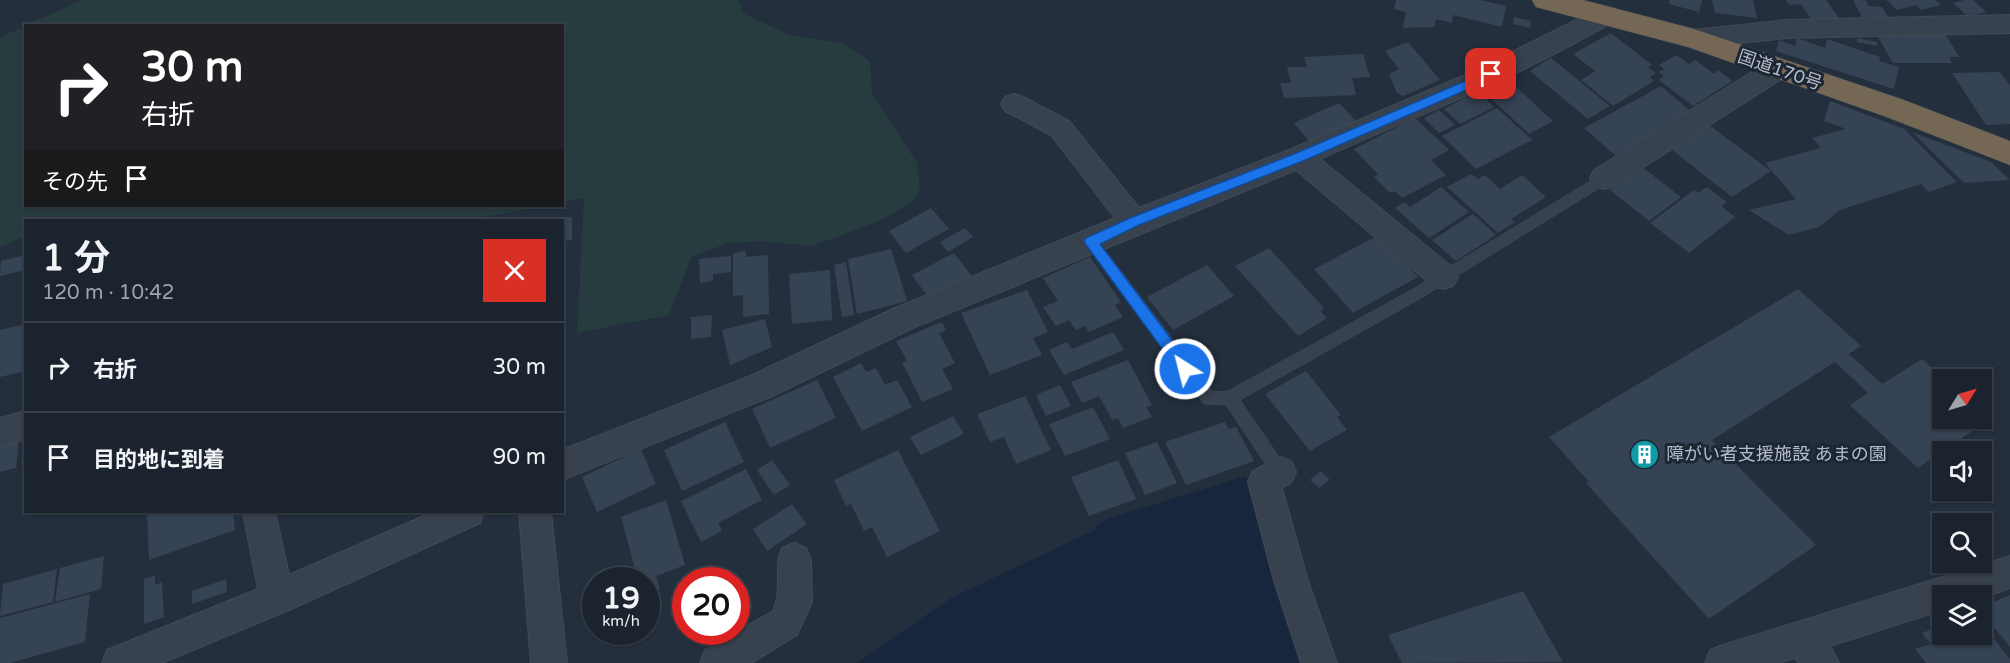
<!DOCTYPE html>
<html lang="ja">
<head>
<meta charset="utf-8">
<style>
	body { margin:0; font-family:"Varela Round","Noto Sans JP",sans-serif; background:#282f3a; color:#f1f3f6; height:100vh; display:flex; flex-direction:column; font-size:22px; white-space:nowrap }
	* { box-sizing:border-box; margin:0 }
	p { font-size:20px; color:#a0a4aa }
	.icon { flex:none; width:33px; height:33px; fill:none; stroke:currentColor; stroke-width:2; stroke-linecap:round; stroke-linejoin:round }
	.map { position:relative; flex:1; overflow:hidden }
	.panel { position:absolute; left:24px; top:219px; width:540px; height:294px; display:flex; flex-direction:column; background:#1b232e; border-radius:0px; box-shadow:0 2px 4px #0004,0 0 0 2px #39404a }
	.panel>* { flex:none }
	.top-card { position:absolute; left:24px; top:24px; width:540px; height:183px; border-radius:0px; box-shadow:0 2px 4px #0004,0 0 0 2px #39404a; background:#202124; color:#fff; overflow:hidden }
	.needle { width:39px; rotate:53deg }
	.controls { position:absolute; left:1932px; top:369px; display:grid; gap:12px }
	.controls a { display:grid; place-items:center; width:60px; height:60px; border-radius:0px; background:#1b232e; box-shadow:0 2px 4px #0004,0 0 0 2px #39404a; font-size:30px }
	.speed { position:absolute; left:582px; top:567px; display:flex; gap:12px; font-size:30px; font-weight:700; text-align:center }
	.speed>* { display:grid; place-content:center; width:78px; height:78px; border-radius:50%; background:#1b232e; box-shadow:0 2px 4px #0004,0 0 0 2px #39404a; line-height:1 }
	.speed small { font-size:15px; font-weight:400 }
	.speed .limit { border:9px solid #d22; background:#fff; color:#111 }
	.pin { position:absolute; display:grid; place-items:center; width:51px; height:51px; color:#fff; margin:-26px; border-radius:12px; box-shadow:0 3px 9px #0006 }
	.me { position:absolute; width:66px; margin:-33px; rotate:324deg; stroke-linejoin:round; filter:drop-shadow(0 0 4px #0008) }
	.turn { display:flex; align-items:center; gap:21px; height:126px; padding:0 18px; font-size:27px }
	.turn .icon { width:78px; height:78px; stroke-width:2.5 }
	.turn b { display:block; font-size:42px; line-height:51px }
	.then { display:flex; align-items:center; height:57px; padding:0 18px; background:#0003; gap:12px; font-size:22px }
	.round { display:grid; place-items:center; flex:none; width:63px; height:63px; border-radius:0px; background:#282f3a }
	.overview { display:flex; align-items:center; justify-content:space-between; height:102px; padding:0 18px }
	h1 { font-size:36px; font-weight:700; line-height:45px }
	ul { padding:0; list-style:none }
	li { display:flex; align-items:center; gap:18px; height:90px; padding:0 18px; border-top:2px solid #39404a }
	li div { flex:1 }
	li b { display:block; font-size:22px }
	li em { font-style:normal }
	.map>svg:first-child { display:block }
</style>
</head>
<body>
<div class="map">
<svg width="2010" height="663" viewBox="0 0 2010 663">
	<rect width="100%" height="100%" fill="#242f3e"/>
	<path fill="#263c3f" d="M82,0H738L743,13L789,35L841,43L870,61L872,93L917,163L920,188L912,202L879,221L812,246L761,241L729,243L692,256L669,315L577,333L584,198L563,202L562,26L26,25Z
		M26,26V206H544L467,220H26L25,236L0,247V37Z"/>
	<path fill="#17263c" d="M1246,476L1281,601L1301,663H857L951,598L1095,530L1098,524L1107,519Z"/>
	<path fill="#364354" d="M1396,0H1481L1506,6L1502,27L1453,15L1452,23L1436,19L1434,27L1403,28L1406,12L1394,9Z
		M1670,0H1702L1699,12L1669,4Z
		M1712,0H1753L1757,18L1715,13Z
		M1786,0H1826L1839,18L1812,20L1801,4L1789,5Z
		M1853,0H1865L1869,6L1882,7L1888,17H1862Z
		M1887,0H1935L1941,5L1921,10L1916,5L1897,10Z
		M1964,0H1973L1986,12L1967,16L1953,3Z
		M1514,17L1531,21L1530,28L1513,24Z
		M1611,33L1652,65L1648,67L1656,73L1650,77L1654,81L1613,106L1581,80L1595,71L1573,54Z
		M1877,35H1946L1959,57H1949L1952,63H1893Z
		M1797,38L1825,48L1827,39L1880,57L1879,61L1899,67L1894,89L1776,51L1779,40L1795,46Z
		M1857,38L1877,42V46L1857,42Z
		M1408,42L1440,80L1403,96L1397,93L1389,74L1399,69L1385,51Z
		M1363,54L1370,77L1352,78L1356,95L1284,98L1280,83H1291L1287,67H1307L1304,57Z
		M1676,55L1689,64L1695,60L1714,74L1718,70L1732,81L1693,106L1659,80L1664,76L1659,72L1664,69L1659,65Z
		M1551,58L1610,106L1588,119L1530,71Z
		M2000,72L2010,85V124L1986,125L1952,73Z
		M1506,78L1553,121L1529,134L1482,90Z
		M1661,86L1694,114L1617,157L1584,128Z
		M1478,91L1494,107L1460,124L1444,109Z
		M1830,101L1904,129L1957,182L1929,192L1921,184L1840,210L1819,227L1789,235L1749,210L1796,199L1765,163L1821,148L1812,138L1846,129L1824,121Z
		M1339,103L1357,122L1310,142L1294,123Z
		M1497,108L1532,140L1476,169L1442,136Z
		M1439,110L1455,125L1439,133L1424,118Z
		M1415,118L1449,150L1431,160L1446,175L1402,198L1395,191L1390,193L1374,177L1378,174L1354,149Z
		M1709,125L1771,171L1732,197L1672,150Z
		M1912,132L1991,162L2010,180L1964,183Z
		M1642,167L1681,197L1649,221L1610,190Z
		M1471,174L1478,179L1485,175L1500,189L1522,175L1546,197L1511,219L1515,222L1498,233L1447,187Z
		M1441,187L1469,212L1429,238L1395,208L1405,202L1410,207Z
		M1707,187L1727,202L1721,206L1735,217L1689,253L1650,223L1694,190L1698,193Z
		M931,208L949,229L906,253L889,231Z
		M1473,214L1496,235L1456,261L1432,240Z
		M572,217V240L562,241V220L555,219Z
		M965,228L973,237L948,252L940,242Z
		M1379,235L1418,277L1353,313L1314,269Z
		M1269,248L1324,308L1320,311L1327,318L1298,336L1235,266Z
		M891,249L907,301L857,314L848,259Z
		M746,251V257L768,255L769,314L743,317V295L733,296V253Z
		M954,253L972,276L929,298L912,275Z
		M26,255V270L0,276L1,261Z
		M731,256V272L713,274V281L700,283L699,259Z
		M1090,257L1121,302L1115,305L1123,317L1089,332L1085,326L1076,330L1069,320L1056,326L1043,307L1058,301L1043,278Z
		M846,262L854,315L842,317L834,265Z
		M1207,265L1234,296L1173,330L1147,297Z
		M830,270L832,320L792,324L789,274Z
		M1798,289L1861,346L1849,354L1882,384L1922,359L1945,380H1942V418H1982V412L1990,419L1918,468L1850,405L1868,393L1835,362L1712,440L1816,545L1709,619L1586,483L1589,482L1549,437Z
		M1027,290L1048,332L1033,338L1042,355L990,375L961,313Z
		M712,315L711,337L691,339V317Z
		M765,319L772,347L730,365L722,330Z
		M942,322L946,330L939,333L955,363L942,369L953,389L922,402L902,362L907,361L896,341Z
		M26,324V371L0,377V330Z
		M1113,332L1124,350L1064,375L1049,350L1067,342L1072,349Z
		M1128,360L1152,405L1146,407L1152,417L1123,428L1118,418L1112,420L1099,396L1082,403L1071,382Z
		M861,363L866,372L876,368L885,385L897,380L912,407L862,431L833,377Z
		M1306,371L1341,415L1337,417L1347,430L1310,451L1265,394Z
		M817,380L836,418L770,448L752,409Z
		M1060,385L1071,406L1046,416L1036,395Z
		M1025,396L1051,450L1016,464L1004,437L990,442L977,414Z
		M1093,407L1110,439L1065,456L1049,424Z
		M953,416L964,434L921,455L910,437Z
		M725,422L744,462L682,491L664,450Z
		M1225,422L1229,429L1236,427L1254,461L1186,485L1165,442Z
		M19,441L16,468L0,472V446Z
		M1157,442L1177,483L1145,495L1125,453Z
		M641,449L656,484L597,512L582,477Z
		M898,450L940,531L887,557L872,527L864,531L851,504L846,506L834,480Z
		M772,460L790,485L774,495L757,470Z
		M1118,460L1136,499L1089,516L1071,477Z
		M746,469L762,500L718,523L722,531L701,542L681,501Z
		M1321,471L1330,480L1319,488L1310,480Z
		M666,500L685,565L656,576L660,588L646,594V580H638L621,517Z
		M792,504L807,524L767,551L753,529Z
		M152,512H233L235,530L149,560L147,513Z
		M104,556L101,589L55,602L60,568Z
		M57,569L53,602L0,616L3,584Z
		M155,575V585L162,582L164,617L144,624V579Z
		M226,579L227,592L192,604V591Z
		M1523,591L1563,662L1402,663L1388,635Z
		M90,594L85,642L10,663H0V618Z
		M2010,595V647L1982,612V607Z
		M1982,624L2010,659V663H1926L1915,649L1931,644L1922,633L1942,625V634H1982Z"/>
	<g fill="none" stroke-linecap="round" stroke-linejoin="round">
		<defs>
			<path id="lane" d="M1604,173L1611,178L1609,182L1423,297L1240,400L1286,467L1288,472L1286,477L1280,479L1274,477L1226,405L1204,404L1084,242L1086,238H1096L1213,392L1228,391L1413,289Z"/>
			<path id="street" d="M1605,6L1614,9L1617,15L1614,21C1521,77 1419,114 1320,159L1453,268L1458,277L1453,286L1443,289L1433,286L1296,170L915,327L770,397L562,480V450L748,377L893,309L1115,218L1051,135L1005,111L1001,104L1005,97L1014,94L1023,97L1069,121L1139,208L1289,150L1465,75Z
				M2010,15V33L1786,38L1694,48L1685,45L1681,39L1685,33L1694,30L1786,20Z
				M1777,60L1786,62L1790,69L1786,76L1614,186L1604,189L1594,186L1590,178L1594,170L1768,62Z
				M26,411V439L0,446V418Z
				M1280,457L1291,461L1296,472L1291,483L1282,488L1308,581L1337,663H1301L1274,581L1248,482L1253,471Z
				M243,512H275L289,575L433,512H484L480,523L289,610L162,663H102L107,650L258,589Z
				M519,512H551L567,663H531Z
				M794,543L806,548L811,559L812,602L797,635L751,663H700L705,650L773,611C783,591 773,568 782,548Z
				M2010,556V588L1982,598L1942,596V610L1830,646L1839,663H1799L1795,658L1778,663H1705L1710,650L1723,645Z"/>
			<path id="highway" d="M1532,0H1583L1694,29L1904,100L2010,141V165L1884,116L1688,47L1536,7Z"/>
		</defs>
		<use href="#lane" stroke="#414a57" stroke-width="1"/>
		<use href="#street" stroke="#414a57" stroke-width="2"/>
		<use href="#highway" stroke="#434c59" stroke-width="1"/>
		<use href="#lane" fill="#38414e" fill-rule="evenodd"/>
		<use href="#street" fill="#38414e" fill-rule="evenodd"/>
		<use href="#highway" fill="#746855" fill-rule="evenodd"/>
	</g>
	<path fill="#1a73e8" stroke="#114b97" stroke-width="1.5" d="M1491,70L1497,74L1496,77L1303,161L1139,225L1100,244L1190,364V373H1180L1084,242L1086,238L1130,218L1294,154Z"/>
	<defs>
		<symbol id="building-disc" viewBox="-11 -11 22 22"><circle r="9.5" fill="#0f9aa8" stroke="#1d2633"/><path d="M-4-6H4V6H1V3H-1V6H-4ZM-2.5-4.3h1.7v1.8h-1.7ZM.8-4.3h1.7v1.8H.8ZM-2.5-1h1.7V.8h-1.7ZM.8-1h1.7V.8H.8Z" fill="#fff"/></symbol>
	</defs>
	<g fill-rule="evenodd">
		<use href="#building-disc" x="1628" y="438" width="33" height="33"/>
	</g>
	<g text-anchor="middle" dominant-baseline="central" stroke-width="6" stroke-linejoin="round" paint-order="stroke">
		<g font-size="18" fill="#b4bcc9" stroke="#1d2633">
			<text transform="translate(1780 70) rotate(19)">国道170号</text>
		</g>
		<g font-size="18" fill="#b4bcc9" stroke="#1d2633" text-anchor="start">
			<text x="1666" y="454">障がい者支援施設 あまの園</text>
		</g>
	</g>
</svg>
<div class="controls">
<a><svg class="needle" viewBox="-14 -14 28 28"><path d="M0-13l5 13h-10z" fill="#e53935"/><path d="M0 13l5-13h-10z" fill="#a0a4aa"/></svg></a>
<a><svg class="icon" aria-label="sound" viewBox="0 0 24 24"><path d="M4 9h4l5-4v14l-5-4H4zM17 9q2 3 0 6"/></svg></a>
<a><svg class="icon" aria-label="search" viewBox="0 0 24 24"><circle cx="10" cy="10" r="6"/><path d="M15 15l6 6"/></svg></a>
<a><svg class="icon" aria-label="layers" viewBox="0 0 24 24"><path d="M12 4l9 5-9 5-9-5zM3 14l9 5 9-5"/></svg></a>
</div>
<div class="speed"><div>19<small>km/h</small></div><div class="limit">20</div></div>
<div class="pin" style="left:1491px;top:74px;background:#d93025"><svg class="icon" aria-label="arrive" viewBox="0 0 24 24"><path d="M6 21V4h12l-3 4 3 4H6"/></svg></div>
<svg class="me" style="left:1185px;top:369px" viewBox="-20 -20 40 40"><circle r="17" fill="#1a73e8" stroke="#fff" stroke-width="3"/><path d="M0-11L8 9 0 5-8 9z" fill="#fff"/></svg>
<div class="top-card">
<div class="turn"><svg class="icon" aria-label="right" viewBox="0 0 24 24"><path d="M7 20v-9h11M14 6l5 5-5 5"/></svg><div><b>30 m</b>右折</div></div>
<div class="then">その先<svg class="icon" aria-label="arrive" viewBox="0 0 24 24"><path d="M6 21V4h12l-3 4 3 4H6"/></svg></div>
</div>
<section class="panel">
<div class="overview"><div><h1>1 分</h1><p>120 m · 10:42</p></div><a class="round" style="background:#d93025;color:#fff"><svg class="icon" aria-label="close" viewBox="0 0 24 24"><path d="M6 6l12 12M18 6L6 18"/></svg></a></div>
<ul>
<li><svg class="icon" aria-label="right" viewBox="0 0 24 24"><path d="M7 20v-9h11M14 6l5 5-5 5"/></svg><div><b>右折</b></div><em>30 m</em></li>
<li><svg class="icon" aria-label="arrive" viewBox="0 0 24 24"><path d="M6 21V4h12l-3 4 3 4H6"/></svg><div><b>目的地に到着</b></div><em>90 m</em></li>
</ul>
</section>
</div>
</body>
</html>
